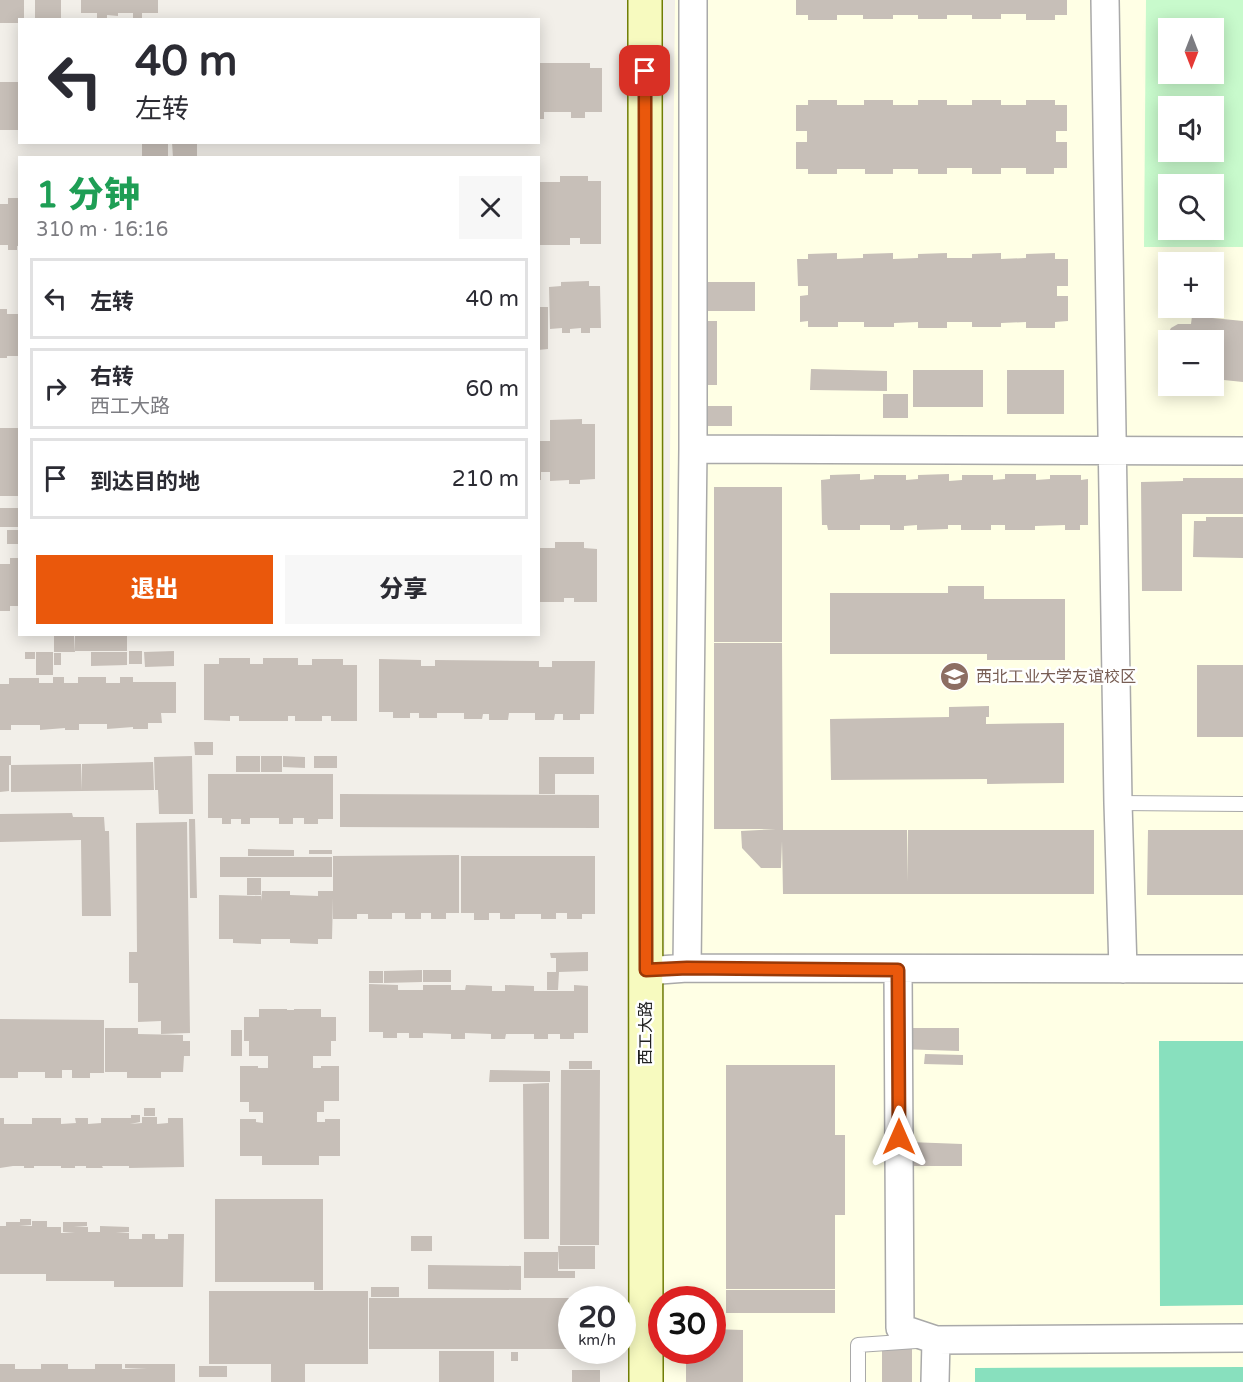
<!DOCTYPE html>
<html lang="zh">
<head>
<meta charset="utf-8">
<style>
	body { margin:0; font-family:"Varela Round","Noto Sans SC",sans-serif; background:#f7f7f7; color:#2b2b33; height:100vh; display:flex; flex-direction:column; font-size:22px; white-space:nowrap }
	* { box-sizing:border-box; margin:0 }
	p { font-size:20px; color:#7c7c81 }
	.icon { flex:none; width:33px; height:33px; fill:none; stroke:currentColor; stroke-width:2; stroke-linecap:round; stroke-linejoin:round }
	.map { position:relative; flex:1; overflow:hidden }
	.panel { position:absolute; left:18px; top:156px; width:522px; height:480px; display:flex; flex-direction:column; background:#fff; border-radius:0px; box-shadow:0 3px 15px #0003 }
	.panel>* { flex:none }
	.guide { position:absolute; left:18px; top:18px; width:522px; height:126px; border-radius:0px; box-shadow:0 3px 15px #0003; background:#fff; color:#2b2b33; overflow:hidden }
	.needle { width:39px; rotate:180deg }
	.buttons { position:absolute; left:1158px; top:18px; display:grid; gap:12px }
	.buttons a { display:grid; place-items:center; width:66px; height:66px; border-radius:0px; background:#fff; box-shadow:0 3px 15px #0003; font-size:30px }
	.speed { position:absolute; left:558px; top:1286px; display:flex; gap:12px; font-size:30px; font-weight:700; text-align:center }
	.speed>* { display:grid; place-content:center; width:78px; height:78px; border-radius:50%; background:#fff; box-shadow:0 3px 15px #0003; line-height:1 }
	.speed small { font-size:15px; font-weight:400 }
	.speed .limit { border:9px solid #d22; background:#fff; color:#111 }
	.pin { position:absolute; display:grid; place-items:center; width:51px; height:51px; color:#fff; margin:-26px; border-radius:12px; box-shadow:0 3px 9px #0006 }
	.me { position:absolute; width:66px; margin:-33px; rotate:0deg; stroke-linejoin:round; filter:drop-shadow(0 0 4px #0008) }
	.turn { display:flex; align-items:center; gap:21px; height:126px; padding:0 18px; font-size:27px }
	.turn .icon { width:78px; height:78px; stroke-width:2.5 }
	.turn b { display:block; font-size:42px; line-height:51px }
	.round { display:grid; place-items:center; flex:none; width:63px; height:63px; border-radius:0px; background:#f7f7f7 }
	.summary { display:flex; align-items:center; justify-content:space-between; height:102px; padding:0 18px }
	h1 { font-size:36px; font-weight:800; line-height:45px; color:#1e9e55 }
	.action { display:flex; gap:12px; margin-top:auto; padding:12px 18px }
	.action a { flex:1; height:69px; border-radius:0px; background:#ea580c; color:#fff; font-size:24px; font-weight:800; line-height:69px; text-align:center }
	.action a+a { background:#f7f7f7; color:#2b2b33 }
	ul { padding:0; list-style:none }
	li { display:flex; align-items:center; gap:18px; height:81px; margin:0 12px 9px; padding:0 6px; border:3px solid #e1e1e2; border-radius:0px }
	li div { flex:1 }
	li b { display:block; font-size:22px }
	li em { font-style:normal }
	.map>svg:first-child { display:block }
</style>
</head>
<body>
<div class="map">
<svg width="1243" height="1382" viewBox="0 0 1243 1382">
	<rect width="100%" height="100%" fill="#f2efe9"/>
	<path fill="#ffffe5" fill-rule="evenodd" d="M675,0H1243V1382H660ZM1168,28H1214V74H1168ZM1168,106H1214V152H1168ZM1168,184H1214V230H1168ZM1168,262H1214V308H1168ZM1168,340H1214V386H1168ZM662,1299H712V1350H662Z"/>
	<path fill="#c8facc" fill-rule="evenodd" d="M1146,0H1243V247H1144ZM1168,28H1214V74H1168ZM1214,106V152H1168V106ZM1214,184V230H1168V184Z"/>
	<path fill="#88e0be" d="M1159,1041H1243V1305L1160,1306Z
		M1243,1367V1382H975V1368Z"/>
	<path fill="#c7bfb8" d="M0,0H24V20H20V23H0Z
		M35,0H61V19H35Z
		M81,0H158V13H142V18H133V13H118V16L107,15V18H97V13H81Z
		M796,0H1067V15H1055V20H1026V14H1001V19H972V15H947V19H918V15H893V19H863V15H837V20H808V15H796Z
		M538,63H590V68H602V112H585V118H571V112H544V119H538Z
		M0,82H20V130H0Z
		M808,100H837V105H864V100H893V105H918V100H947V105H972V100H1001V105H1026V100H1055V105H1067V131H1056V142H1067V168H1054V174H1026V168H1001V174H972V168H947V174H918V169H893V174H865V169H837V174H808V169H796V142H807V131H796V105H808Z
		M142,142H168V158H142Z
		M172,142H197V158H173Z
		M560,176H588V181H601V244H580V238H570V245H538V182H560Z
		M8,198H20V246H17V250H8V245H0V204H8Z
		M837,253V259L863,258V254L893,253V259L918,258V254L947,253V258H972V254L1001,253V259L1026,258V254L1055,253V259H1068V286H1057V296H1068V321L1055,322V328H1026V322L1001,323V327H972V322H947V328H918V322L894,323V327H864V322H838V327H808V321L800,322V296L808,295V286H798L797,259H808V254Z
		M589,281V286H600L601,328H590V333H581V328L570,329V333H562V328L550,329L549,287L561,286V282Z
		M691,282H755V311H691Z
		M538,307H548V349L538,350Z
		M0,309H7V314H20V356H7V358H0Z
		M1192,316L1243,321V382L1214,379V340H1168V386H1192L1189,390L1182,393H1172L1164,386L1162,377L1166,337L1171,328L1178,324H1191Z
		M698,321H717V385H698Z
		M811,369L887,371V391L810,390Z
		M913,370H983V407H913Z
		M1007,370H1064V414H1007Z
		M883,394H908V418H883Z
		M689,406H732V426H689Z
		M582,419V424H595V479L580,480V484H569V480L550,481V472H541V480H538V441H550V420Z
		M0,428H20V496H0Z
		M860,474V480L874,479V475H906V480L918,479V475L949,474V481L962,480V475H993V480L1005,479V474H1036V480L1050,479V475H1081V480L1088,479V525H1080V530H1065V525L1035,526V530H1005V525H991V530H961V525H948V529L917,530V525L904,526V530H890V525H860V530H828L827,525H822L821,480L830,479V475Z
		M1183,478H1243V514H1182V591H1142L1141,482L1183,481Z
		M714,487H782V642H714Z
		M0,508H20V527H0Z
		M1206,517H1243V558L1193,557L1194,521H1206Z
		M7,530H20V544H7Z
		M555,542H584V548L597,549V602H574V598H564V602H538V548H555Z
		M10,558H20V606H10V611H0V564H10Z
		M948,586H984V599H1065V660H987V654H830V593H948Z
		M127,635V651H75V636Z
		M54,636H74L75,652H54Z
		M714,643H782L783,830H907V882L908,830H1094V894H783L782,841L781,868H761L742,848L741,831L776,829H714Z
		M129,651H142V664H129Z
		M174,651V666L145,667L144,652Z
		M25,652H35V659H25Z
		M36,652H53V675H36Z
		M91,652H127V665L91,666Z
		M54,653H61V665H54Z
		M219,658H250V664H263V658H298V665H312V659H343V665H357V721H331V716H322V721H295V716H288V721H239V716H230V721L204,720V664H219Z
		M379,659L421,660V666H435V660L539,661V667H552V661H595L594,714H580V720H563V714H555L554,720H535V713H509L508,720H489V714H483L482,719H464V713H437V718H419V713H410V718H393V712H379Z
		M1197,665H1243V737H1197Z
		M53,677H64V683H78V677H106V683H120V677H133V682H176V713H161L162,723H148V729H133V727L107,729V724H79V730H65V728L40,730V725H11V730H0V684H9V678H39V683H53Z
		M989,706V717H986V724L1064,723V783L987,784V779L831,780L830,719L949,717V707Z
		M194,742H213V755H195Z
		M0,756H11V765H9V791L0,792Z
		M192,756L193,814H159L158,790H155L154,757Z
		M236,756H260V772H236Z
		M261,756H282V772H261Z
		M283,756L305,757V768L283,767Z
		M314,756H337V768H314Z
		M539,757H594V774H555V794H539Z
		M153,762L154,790L82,791V764Z
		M81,764L82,791L11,792V765Z
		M208,774H333V819H318V824H304V818H293V824H279V818H250V824H241V819H231V824H222V818H208Z
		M340,794L599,795V828L340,827Z
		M72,813L73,817H104L105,831H109L111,916H82L81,840L0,842V814Z
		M189,819H195L197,898H190Z
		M187,822L190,1033L161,1034V1021L138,1022V983H129V952H137L136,823Z
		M1148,830H1243V895H1147Z
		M248,849L294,850V856H248Z
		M309,850H332V854H309Z
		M459,855V913H446V919H431V913H421V919H405V913H392V919H368V914H357V919H333V898L332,939H318V944L290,943V939H261V944L233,943V939H219V895L261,896V901L262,891H290V895L318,896V891H333V856Z
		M461,856H595V914H582V919H567V913H556V919H541V914H515V919H500V913H489V920H474V913H461Z
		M220,857H332V877H220Z
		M247,878H261V895H247Z
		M588,952V971L559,972L558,990H547V972H556V958H551L550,953Z
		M422,970V982L384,983V971Z
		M423,970H451V982H423Z
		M369,971H383V983H369Z
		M369,984L398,985V990H423V985H451V990H465L466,985L492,986V991H505V985L534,986V991H574V985L588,986V1033H574V1039H560V1034H548V1039H534V1034H506L505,1039H491V1034L465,1033V1039H451V1034L423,1033V1038H409V1033H397V1038H383V1032H369Z
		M259,1009H287V1010H294V1009H321V1017H336V1041H331V1056H313V1068H321V1066H339V1101H324V1112H317V1122H325V1119H340V1156H319V1165H262V1156H240V1119H256V1122L263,1123V1112H249V1102H240V1066H258V1068H268V1056H249V1041H244V1017H259Z
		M0,1019L104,1020V1073H90V1078H72V1070H62V1078H45V1072H18V1078H0Z
		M105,1028H138V1034L183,1035V1041H190V1056H184L183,1072H161V1078H127V1072H105Z
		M899,1028H959V1051L899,1049Z
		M231,1030H242V1056H231Z
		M925,1054L963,1055V1065L924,1064Z
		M569,1061H592V1069H569Z
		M726,1065H835V1135H845V1215H835V1289H726Z
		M490,1070L550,1071V1082H489Z
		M561,1070H600L599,1245H560Z
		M549,1083V1239H524L523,1084Z
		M144,1108H155V1116H144Z
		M131,1115H140V1122L130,1124L142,1123V1117H157V1124L168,1123V1118H183L184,1167L129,1168V1166H102L103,1168H86V1166H75V1168H61V1166H34V1168H24V1166H13L0,1168V1118H4V1124H32V1118H61V1124L76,1123L75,1118H88V1124L101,1123V1118H131Z
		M909,1142L962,1144V1166H909Z
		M215,1199H323V1290H314V1282H215Z
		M20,1219H31V1225L19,1226H32V1221H47V1227H61V1233H75L63,1232V1222H87V1226L74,1227H88V1232H100V1226L129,1227V1232H116L129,1233V1239H142V1234H155V1239H168V1234H184L183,1287H114V1281H46V1274H0V1226H6V1222H20Z
		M411,1236H432V1251H411Z
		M558,1246H595V1269H559Z
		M524,1252H558V1271H575V1278H524Z
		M428,1265L521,1266V1290L428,1289Z
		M371,1287H399V1297H371Z
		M726,1290H835V1313H726Z
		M209,1291H368V1364H305V1382H271V1364H209Z
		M369,1298H572V1349H369Z
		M712,1329L743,1330V1382H686V1350H712Z
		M882,1342H912V1382H882Z
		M439,1351H494V1382H439Z
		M511,1352H518V1361H511Z
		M0,1364H15V1369H41V1364H68V1369H95V1364H122V1369H147L125,1368V1364H175V1382H0Z
		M199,1366H227V1377H199Z
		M572,1370H600V1382H572Z"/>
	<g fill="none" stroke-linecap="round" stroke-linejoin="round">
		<defs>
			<path id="lane" d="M1118,803L1243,804
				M858,1382V1345L916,1341"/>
			<path id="street" d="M1105,0L1118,803L1123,969
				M693,449L1243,451
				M687,968L693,449V0
				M898,970L900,1328L936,1340L935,1382
				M646,971L687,968L1243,969
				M936,1340L1243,1338"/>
			<path id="secondary" d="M645,0L646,1382"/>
		</defs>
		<use href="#lane" stroke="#a9a9a9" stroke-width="16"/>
		<use href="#street" stroke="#a9a9a9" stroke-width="30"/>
		<use href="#secondary" stroke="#707d05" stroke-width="36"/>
		<use href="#lane" stroke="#fff" stroke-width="14"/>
		<use href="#street" stroke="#fff" stroke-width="27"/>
		<use href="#secondary" stroke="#f7fabf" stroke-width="33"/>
	</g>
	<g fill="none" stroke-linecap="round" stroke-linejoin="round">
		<defs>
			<path id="route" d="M645,71L646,970L687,968L898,970L899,1137"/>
		</defs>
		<use href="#route" stroke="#983908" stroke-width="15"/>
		<use href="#route" stroke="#ea580c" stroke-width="10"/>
	</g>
	<defs>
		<symbol id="university-disc" viewBox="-11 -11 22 22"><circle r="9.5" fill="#8d6e63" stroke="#fff"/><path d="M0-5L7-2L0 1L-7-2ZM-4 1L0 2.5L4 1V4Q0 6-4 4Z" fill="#fff"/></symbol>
	</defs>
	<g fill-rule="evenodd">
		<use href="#university-disc" x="938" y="660" width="33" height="33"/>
	</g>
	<g text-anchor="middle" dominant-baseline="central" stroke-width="5" stroke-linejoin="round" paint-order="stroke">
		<g font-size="16" fill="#785e54" stroke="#fff" text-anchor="start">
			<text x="976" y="677">西北工业大学友谊校区</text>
		</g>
		<g font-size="16" fill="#222" stroke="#fff">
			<text transform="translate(646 1033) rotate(-90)">西工大路</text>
		</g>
	</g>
</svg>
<div class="buttons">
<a><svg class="needle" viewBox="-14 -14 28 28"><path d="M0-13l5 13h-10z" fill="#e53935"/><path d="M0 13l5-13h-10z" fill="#7c7c81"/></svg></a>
<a><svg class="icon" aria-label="sound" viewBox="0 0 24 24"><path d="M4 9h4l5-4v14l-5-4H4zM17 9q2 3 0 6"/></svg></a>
<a><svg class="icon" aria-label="search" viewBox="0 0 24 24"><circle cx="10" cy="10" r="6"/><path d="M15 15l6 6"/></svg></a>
<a>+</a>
<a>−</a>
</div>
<div class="speed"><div>20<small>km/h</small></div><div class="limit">30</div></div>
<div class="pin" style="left:645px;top:71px;background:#d93025"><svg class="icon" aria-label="arrive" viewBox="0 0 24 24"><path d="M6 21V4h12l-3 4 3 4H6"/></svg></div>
<svg class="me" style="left:899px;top:1137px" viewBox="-20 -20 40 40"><path d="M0-17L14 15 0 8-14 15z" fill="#ea580c" stroke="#fff" stroke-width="4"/></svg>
<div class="guide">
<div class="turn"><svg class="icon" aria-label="left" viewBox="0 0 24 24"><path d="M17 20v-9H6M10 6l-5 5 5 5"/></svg><div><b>40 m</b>左转</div></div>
</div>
<section class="panel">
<div class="summary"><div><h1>1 分钟</h1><p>310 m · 16:16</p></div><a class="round"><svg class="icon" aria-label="close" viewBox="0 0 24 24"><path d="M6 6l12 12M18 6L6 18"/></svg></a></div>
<ul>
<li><svg class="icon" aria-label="left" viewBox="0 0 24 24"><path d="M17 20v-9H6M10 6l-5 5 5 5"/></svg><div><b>左转</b></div><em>40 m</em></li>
<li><svg class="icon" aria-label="right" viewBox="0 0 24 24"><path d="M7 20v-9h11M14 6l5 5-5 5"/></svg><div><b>右转</b><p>西工大路</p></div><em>60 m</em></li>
<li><svg class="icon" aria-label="arrive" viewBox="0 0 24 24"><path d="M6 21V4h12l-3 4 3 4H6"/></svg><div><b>到达目的地</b></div><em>210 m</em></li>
</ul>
<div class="action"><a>退出</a><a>分享</a></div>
</section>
</div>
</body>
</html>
